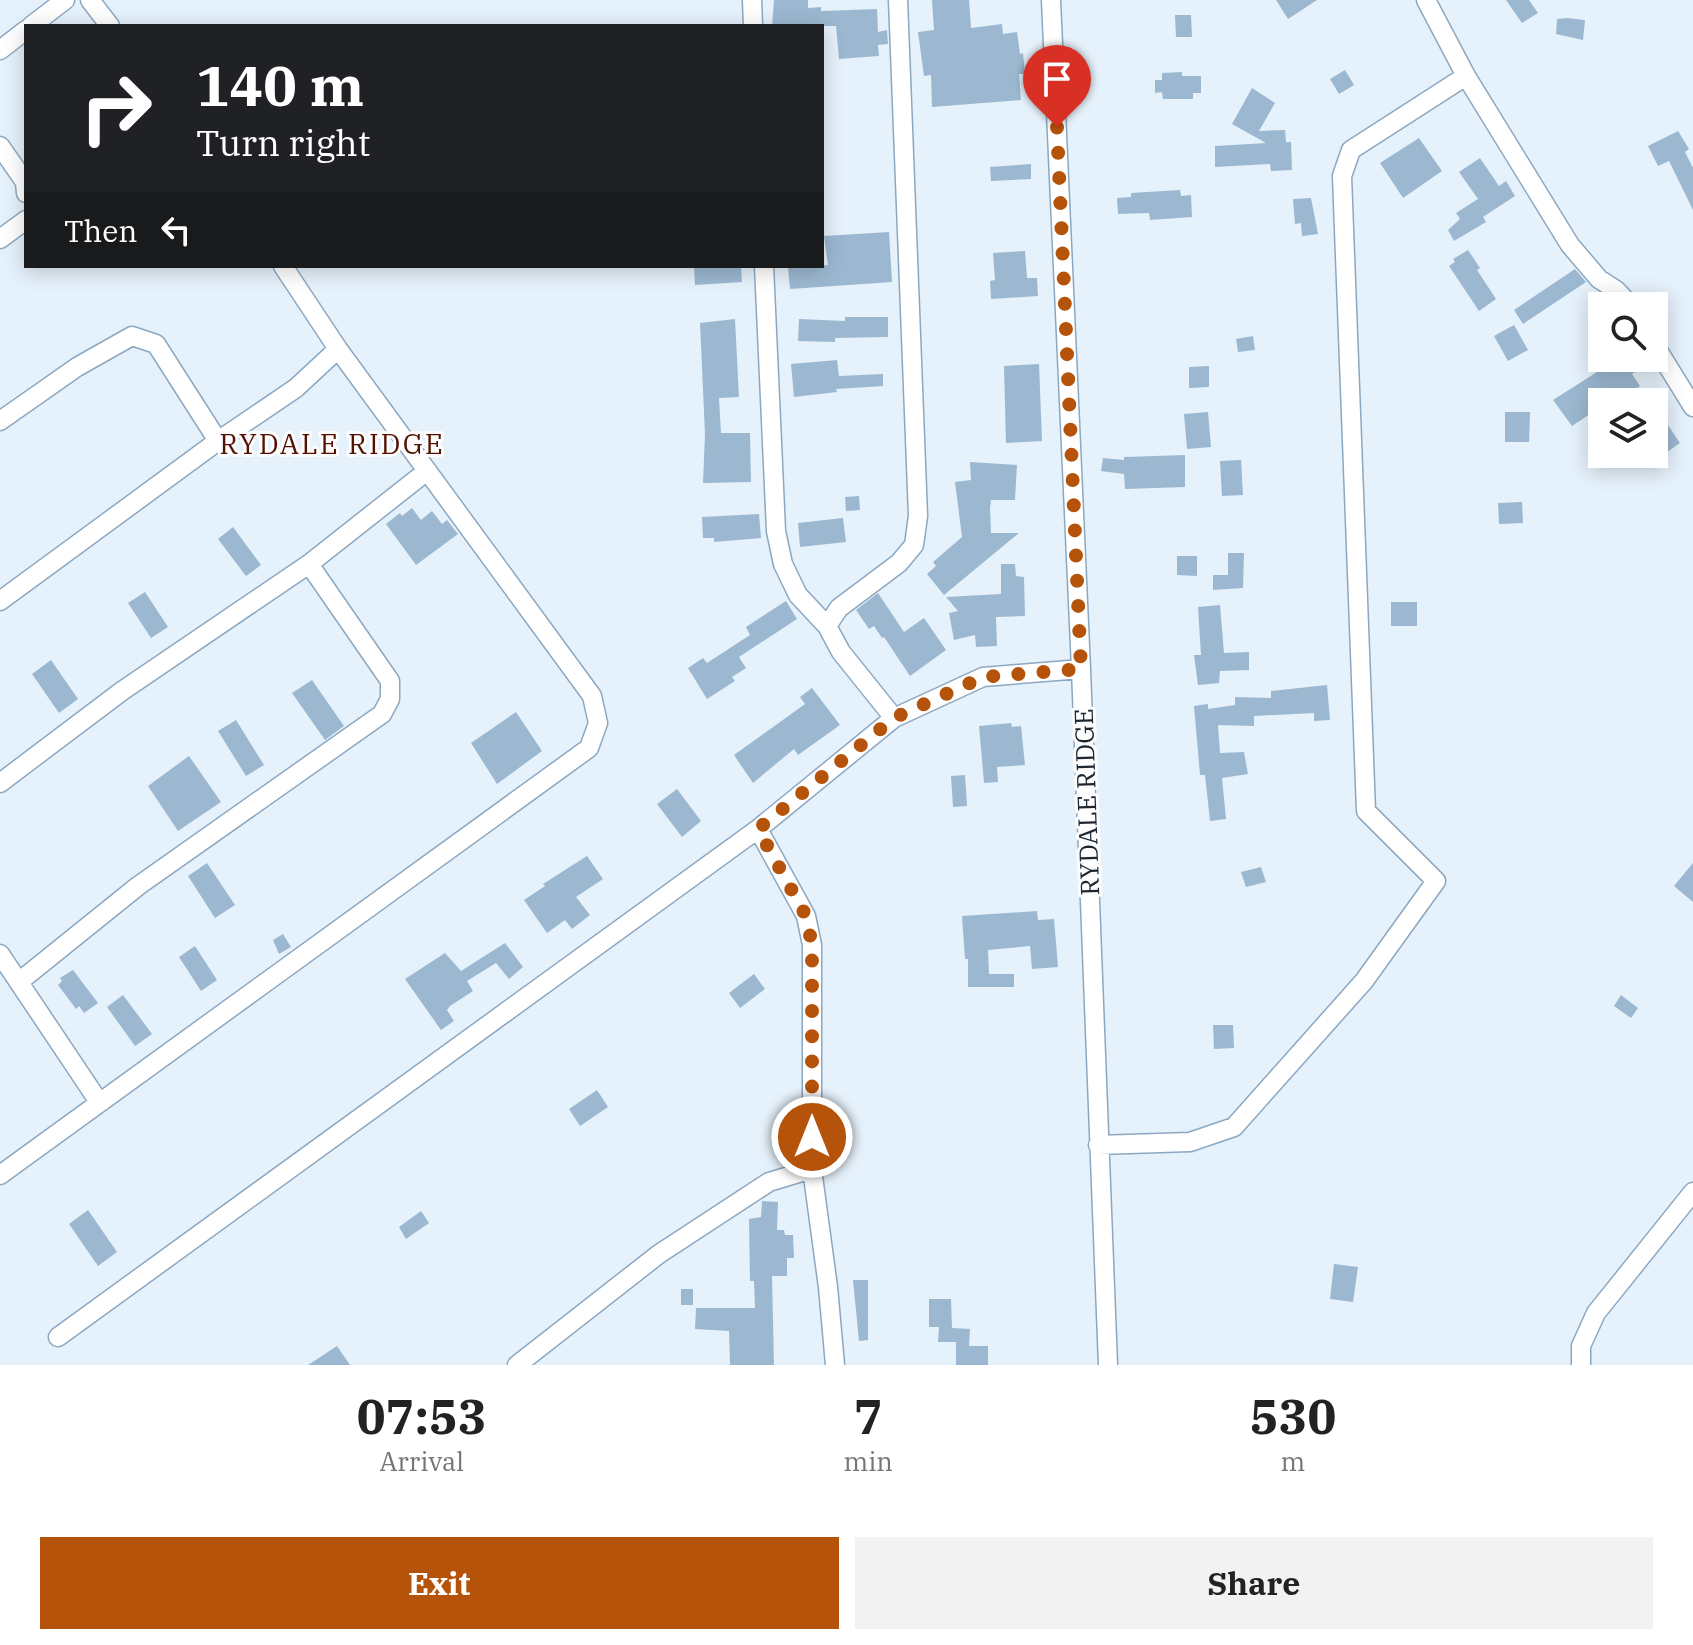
<!DOCTYPE html>
<html lang="en">
<head>
<meta charset="utf-8">
<style>
	body { margin:0; font-family:"IBM Plex Serif",serif; background:#f2f2f2; color:#222; height:100vh; display:flex; flex-direction:column; font-size:30px; white-space:nowrap }
	* { box-sizing:border-box; margin:0 }
	p { font-size:26px; color:#767676 }
	.icon { flex:none; width:44px; height:44px; fill:none; stroke:currentColor; stroke-width:2; stroke-linecap:round; stroke-linejoin:round }
	.map { position:relative; height:1365px; overflow:hidden }
	.details { display:flex; flex-direction:column; background:#fff; flex:1 }
	.details>* { flex:none }
	.hud { position:absolute; left:24px; top:24px; width:800px; height:244px; border-radius:0px; box-shadow:0 4px 20px #0003; background:#202124; color:#fff; overflow:hidden }
	.controls { position:absolute; left:1588px; top:292px; display:grid; gap:16px }
	.controls a { display:grid; place-items:center; width:80px; height:80px; border-radius:0px; background:#fff; box-shadow:0 4px 20px #0003; font-size:40px }
	.pin { position:absolute; display:grid; place-items:center; width:68px; height:68px; color:#fff; margin:-82px -34px; border-radius:50% 50% 50% 0; rotate:-45deg; box-shadow:0 0 8px #0007 }
	.pin .icon { rotate:45deg }
	.me { position:absolute; width:88px; margin:-44px; rotate:0deg; stroke-linejoin:round; filter:drop-shadow(0 0 6px #0008) }
	.turn { display:flex; align-items:center; gap:28px; height:168px; padding:0 40px; font-size:36px }
	.turn .icon { width:104px; height:104px; stroke-width:2.5 }
	.turn b { display:block; font-size:56px; line-height:68px }
	.then { display:flex; align-items:center; height:76px; padding:0 40px; background:#0003; gap:16px; font-size:30px }
	.eta { display:flex; justify-content:space-evenly; align-items:center; height:136px; text-align:center }
	.eta b { font-size:48px; font-weight:700; line-height:56px }
	.action { display:flex; gap:16px; margin-top:auto; padding:16px 40px }
	.action a { flex:1; height:92px; border-radius:0px; background:#b45309; color:#fff; font-size:32px; font-weight:700; line-height:92px; text-align:center }
	.action a+a { background:#f2f2f2; color:#222 }
	.map>svg:first-child { display:block }
</style>
</head>
<body>
<div class="map">
<svg width="1693" height="1365" viewBox="0 0 1693 1365">
	<rect width="100%" height="100%" fill="#e5f1fb"/>
	<path fill="#9cb8d1" d="M774,0H808V8L821,7V11L877,9L878,32L887,30L888,44L878,45L879,56L839,59L836,26H772Z
		M932,0H969L971,28L1002,24L1003,34L1017,32L1020,54L1023,53L1025,74H1019L1021,100L932,107L931,75L924,76L918,32L934,30Z
		M1276,0H1317L1288,19Z
		M1506,0H1529L1538,13L1522,23Z
		M1175,15H1191L1192,37H1176Z
		M1567,18L1585,20L1583,40L1556,34L1557,19Z
		M1345,70L1354,85L1339,94L1330,79Z
		M1182,72V76H1201V93H1193V99H1163L1162,92L1155,93V80H1162V73Z
		M1252,88L1275,103L1259,131L1285,130L1286,142H1291L1292,170L1271,171L1270,164L1215,167V146L1266,143L1232,124Z
		M1678,131L1689,149L1685,152L1693,168V210L1669,161L1658,166L1648,146Z
		M1419,138L1442,171L1403,198L1380,163Z
		M1480,158L1499,186L1506,181L1515,196L1483,217L1486,222L1454,241L1448,230L1460,219L1456,213L1478,199L1459,172Z
		M1031,164V179L991,181L990,167Z
		M1180,190L1181,196L1191,195L1192,217L1150,220L1149,213L1118,214L1117,198L1131,197V193Z
		M1311,198L1318,234L1302,236L1301,223L1295,224L1293,199Z
		M889,232L892,282L790,289L788,268L828,265L824,236Z
		M1468,250L1480,268L1477,270L1496,299L1479,311L1449,266L1455,262L1453,259Z
		M1025,251L1027,278H1037L1038,296L991,299L990,281L995,280L993,253Z
		M694,266H741L742,282L695,285Z
		M1575,269L1586,282L1523,324L1514,310Z
		M845,317H888V337L835,338V342L798,341L799,319L845,321Z
		M735,319L739,397L719,398L721,433H750L751,482L703,483L705,434L700,323Z
		M1514,325L1528,350L1508,361L1494,336Z
		M1253,336L1255,350L1238,352L1236,339Z
		M1619,358H1628L1636,371L1632,374L1640,386L1636,389L1645,402H1602V406L1572,426L1553,400Z
		M837,360L839,376L883,374V386L836,389L837,392L794,397L791,364Z
		M1039,364L1042,441L1006,443L1004,366Z
		M1209,366V387L1189,388V367Z
		M1654,404L1680,443L1660,457L1654,449Z
		M1208,412L1211,447L1187,449L1184,414Z
		M1505,412H1530L1529,442H1505Z
		M1185,455V487L1125,489L1124,474L1101,471L1103,458L1124,460V457Z
		M1241,460L1243,495L1222,496L1220,461Z
		M970,462L1017,465L1015,500H991L990,508L991,533H1019L944,595L927,574L936,566L933,562L962,537L955,482L971,480Z
		M859,496L860,510L846,511L845,497Z
		M1522,502L1523,523L1499,524L1498,503Z
		M412,508L421,520L432,511L442,524L447,520L458,534L416,565L386,524L400,513L402,516Z
		M759,514L761,538L714,542V538H703L702,517Z
		M843,518L846,542L800,547L798,523Z
		M233,527L261,565L246,576L218,539Z
		M1228,553H1244L1243,588L1213,590V575H1228Z
		M1177,556H1197V576L1177,575Z
		M1001,564H1015L1016,576L1024,577L1025,616L996,617L997,646L976,647L975,635L954,640L949,613L958,611L946,597L1001,594Z
		M145,592L168,627L151,638L128,603Z
		M878,593L904,632L924,618L946,650L910,676L884,637L882,638L874,626L869,629L856,610Z
		M786,601L797,619L739,657L746,668L732,677L735,681L707,699L688,668L703,658L707,663L750,635L746,627Z
		M1391,602H1417V626H1391Z
		M1220,605L1224,653L1249,652V670L1220,671L1219,683L1198,685L1194,655H1201L1198,607Z
		M51,660L78,699L59,713L32,674Z
		M312,680L344,726L325,740L292,693Z
		M1327,685L1330,720L1314,721V713L1254,716V726L1218,725L1220,753L1244,752L1248,774L1222,778L1226,819L1210,821L1205,775H1200L1194,706L1208,704V709L1235,705V697L1271,698V691Z
		M812,688L840,725L798,755L794,749L753,783L734,755L805,704L800,697Z
		M516,712L542,751L497,784L471,743Z
		M236,720L264,765L246,776L218,731Z
		M1011,723L1012,727L1021,726L1025,765L997,767L998,782L984,783L979,726Z
		M189,756L221,802L178,831L148,786Z
		M965,775L967,806L953,807L951,776Z
		M677,789L701,821L682,837L657,804Z
		M587,856L603,879L576,897L590,915L572,929L565,920L547,933L524,900L545,886L543,884Z
		M207,863L235,905L215,918L188,876Z
		M1693,863V902L1674,886Z
		M1261,867L1266,882L1246,887L1241,872Z
		M1037,911L1038,920L1054,919L1058,967L1032,969L1030,946L988,950L989,974H1014V987H968V959H965L962,916Z
		M283,934L291,947L279,954L273,940Z
		M505,943L523,967L509,979L496,963L467,981L473,991L450,1006L447,1010L454,1021L441,1030L405,979L445,953L461,971Z
		M195,946L217,980L201,991L179,957Z
		M73,970L98,1003L84,1013L79,1006L76,1009L58,985L62,981L60,978Z
		M754,974L765,989L740,1008L729,993Z
		M123,995L152,1034L135,1046L107,1007Z
		M1621,995L1638,1008L1631,1018L1614,1006Z
		M1213,1025H1233L1234,1048L1214,1049Z
		M597,1090L608,1107L580,1126L569,1109Z
		M762,1201L778,1202L777,1230H784L785,1235H793L794,1258H787V1276H772L774,1365H730L729,1331L695,1329L696,1308H755L754,1281H750L749,1219L761,1217Z
		M88,1210L117,1252L98,1266L69,1224Z
		M421,1211L429,1223L406,1239L399,1227Z
		M1334,1264L1358,1267L1353,1302L1330,1299Z
		M853,1280H868V1340L859,1341Z
		M681,1289H693V1305H681Z
		M929,1299H951L952,1328L970,1329L969,1346H988V1365H956V1342H938L939,1327H929Z
		M337,1346L350,1365H308Z"/>
	<g fill="none" stroke-linecap="round" stroke-linejoin="round">
		<defs>
			<path id="minor" d="M90,0L110,26
				M752,0L753,26
				M1051,0L1081,669L1108,1365
				M1426,0L1466,76L1570,245L1599,279L1616,290L1631,306
				M31,26L65,0
				M0,50L26,30
				M0,146L25,182L26,193
				M0,239L26,220
				M764,266L776,531L783,564L798,595L827,626L841,652L894,718
				M1654,344L1693,407
				M0,421L77,367L132,336L156,344L218,441
				M0,601L218,441L296,388L338,349
				M827,626L839,608L899,563L914,545L918,516L898,0
				M0,783L122,691L309,564L427,471
				M758,829L806,916L812,945V1169L828,1287L835,1365
				M0,954L99,1102
				M20,981L138,886L382,714L390,699V681L309,564
				M1098,1145L1190,1142L1234,1127L1364,981L1436,881L1366,811L1342,176L1351,150L1466,76
				M0,1175L589,748L598,723L592,696L338,349L283,266
				M58,1337L758,829L894,718L983,677L1081,669
				M517,1365L659,1254L769,1182L812,1169
				M1581,1365V1346L1596,1313L1693,1192"/>
		</defs>
		<use href="#minor" stroke="#8ca8c1" stroke-width="21"/>
		<use href="#minor" stroke="#fff" stroke-width="18"/>
	</g>
	<g fill="none" stroke-linecap="round" stroke-linejoin="round">
		<path stroke="#b45309" stroke-width="14" stroke-dasharray="0 25.2" d="M812,1137V945L806,916L758,829L894,718L983,677L1081,669L1057,127"/>
	</g>
	<g text-anchor="middle" dominant-baseline="central" stroke-width="6" stroke-linejoin="round" paint-order="stroke">
		<g font-size="26" fill="#1b2630" stroke="#fcfcfc">
			<text transform="translate(1086 802) rotate(-92)">RYDALE RIDGE</text>
		</g>
		<g font-size="28" letter-spacing="2" fill="#531102" stroke="#fcfcfc">
			<text x="332" y="443">RYDALE RIDGE</text>
		</g>
	</g>
</svg>
<div class="controls">
<a><svg class="icon" aria-label="search" viewBox="0 0 24 24"><circle cx="10" cy="10" r="6"/><path d="M15 15l6 6"/></svg></a>
<a><svg class="icon" aria-label="layers" viewBox="0 0 24 24"><path d="M12 4l9 5-9 5-9-5zM3 14l9 5 9-5"/></svg></a>
</div>
<div class="pin" style="left:1057px;top:127px;background:#d93025"><svg class="icon" aria-label="arrive" viewBox="0 0 24 24"><path d="M6 21V4h12l-3 4 3 4H6"/></svg></div>
<svg class="me" style="left:812px;top:1137px" viewBox="-20 -20 40 40"><circle r="17" fill="#b45309" stroke="#fff" stroke-width="3"/><path d="M0-11L8 9 0 5-8 9z" fill="#fff"/></svg>
<div class="hud">
<div class="turn"><svg class="icon" aria-label="right" viewBox="0 0 24 24"><path d="M7 20v-9h11M14 6l5 5-5 5"/></svg><div><b>140 m</b>Turn right</div></div>
<div class="then">Then<svg class="icon" aria-label="left" viewBox="0 0 24 24"><path d="M17 20v-9H6M10 6l-5 5 5 5"/></svg></div>
</div>
</div>
<section class="details">
<div class="eta">
<div><b>07:53</b><p>Arrival</p></div>
<div><b>7</b><p>min</p></div>
<div><b>530</b><p>m</p></div>
</div>
<div class="action"><a>Exit</a><a>Share</a></div>
</section>
</body>
</html>
